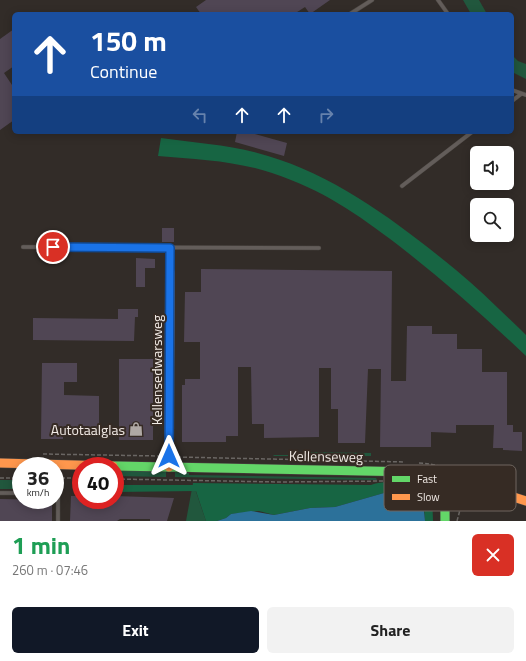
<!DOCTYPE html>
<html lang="en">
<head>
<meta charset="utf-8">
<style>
	body { margin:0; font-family:"Titillium Web",sans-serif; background:#f2f2f2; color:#222; height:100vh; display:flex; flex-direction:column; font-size:15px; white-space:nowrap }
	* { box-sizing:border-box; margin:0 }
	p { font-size:13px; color:#767676 }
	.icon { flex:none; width:22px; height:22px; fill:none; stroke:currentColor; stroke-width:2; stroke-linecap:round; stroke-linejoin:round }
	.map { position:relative; height:521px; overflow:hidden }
	.sheet { display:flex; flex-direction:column; background:#fff; flex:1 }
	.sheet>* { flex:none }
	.hud { position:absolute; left:12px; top:12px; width:502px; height:122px; border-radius:6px; box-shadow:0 2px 10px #0003; background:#1a4fa0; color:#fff; overflow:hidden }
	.controls { position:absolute; left:470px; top:146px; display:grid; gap:8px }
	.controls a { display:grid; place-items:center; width:44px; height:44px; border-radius:6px; background:#fff; box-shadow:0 2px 10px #0003; font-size:20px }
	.speed { position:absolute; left:12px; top:457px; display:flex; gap:8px; font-size:20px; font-weight:700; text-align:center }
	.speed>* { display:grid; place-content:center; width:52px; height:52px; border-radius:50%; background:#fff; box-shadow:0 2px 10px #0003; line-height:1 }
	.speed small { font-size:10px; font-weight:400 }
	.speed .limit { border:6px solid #d22; background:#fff; color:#111 }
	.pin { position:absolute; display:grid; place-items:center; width:34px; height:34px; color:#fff; margin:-17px; border:2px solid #fff; border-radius:50%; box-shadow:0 1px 4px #0007 }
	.me { position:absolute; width:44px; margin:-22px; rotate:0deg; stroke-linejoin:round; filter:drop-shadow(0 0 3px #0008) }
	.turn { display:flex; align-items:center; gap:14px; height:84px; padding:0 12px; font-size:18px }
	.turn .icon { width:52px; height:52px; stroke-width:2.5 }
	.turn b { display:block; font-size:28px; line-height:34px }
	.lanes { display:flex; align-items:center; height:38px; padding:0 12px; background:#0003; justify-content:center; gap:20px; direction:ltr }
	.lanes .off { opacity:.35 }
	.round { display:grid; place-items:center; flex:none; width:42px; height:42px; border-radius:6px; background:#f2f2f2 }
	.summary { display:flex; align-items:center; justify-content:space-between; height:68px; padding:0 12px }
	h1 { font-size:24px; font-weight:700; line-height:30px; color:#1e9e55 }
	.button { display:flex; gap:8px; margin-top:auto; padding:8px 12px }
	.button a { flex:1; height:46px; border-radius:6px; background:#111827; color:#fff; font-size:16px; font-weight:700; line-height:46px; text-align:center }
	.button a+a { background:#f2f2f2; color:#222 }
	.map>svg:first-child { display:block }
</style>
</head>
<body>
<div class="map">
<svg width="526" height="521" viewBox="0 0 526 521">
	<rect width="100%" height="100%" fill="#322c28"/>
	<path fill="#21573d" d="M463,0H479L487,14H471Z
		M512,55L518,61L526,64V79L512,72Z
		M307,452L371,453V456H273L274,455H306Z
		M115,470L166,471V477L115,476Z
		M175,472L189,473V475L376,478L377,480L175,477Z
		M0,480H21V489H0Z
		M193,483L206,521H186Z"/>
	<path fill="#176543" d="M161,138C196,143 234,145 268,156C337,176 401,225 456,270C479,289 500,310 521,330L526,335V356C485,317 443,280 398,245C356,213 323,190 272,173C236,161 196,159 158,156Z
		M193,483L371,485C380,481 409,481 419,484C423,486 428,490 432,493L433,521H425L424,508L405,487L335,507L310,508L274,515L259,511L231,514L226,518L217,521H206L196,491L115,492V485H193Z"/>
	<path fill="#2c719a" d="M405,487C421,492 424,506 425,521H217L226,518L231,514L251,511L274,515L310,508L335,507Z"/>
	<path fill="#504654" d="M206,0H330L310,14L305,7L294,14H201L196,7Z
		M14,29V66L4,73L14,88V120L0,130V39Z
		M237,132H248L287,143L284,156L235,142Z
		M162,228H174V242H162Z
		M136,258L155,259V268H145V287H136Z
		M201,269L392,271L391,381H406L407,326H432V334H457V349H482V372H507V425H513V432H522V451L503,450V448H493L494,425H456V433L431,432V447H380L381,369H368L365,443H338V409H331V368H319V437L264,438V424H252L251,367H238V436H226V442H182V385H185V379H200V342H184L185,292H201Z
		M118,309H138V317H135L134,341L33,340V318L118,319Z
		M119,359H153V440H119Z
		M42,363H77V382H64V395L99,396V429H63V439H41Z
		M71,496H81V500H115V496L174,498L167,521H150V519H120L117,521H70Z
		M0,499L52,500V521H0Z"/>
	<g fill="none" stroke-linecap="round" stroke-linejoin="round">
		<defs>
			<path id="lane" d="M438,0L448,14
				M350,14L372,0
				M512,90L526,95
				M512,101L521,94
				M402,186L472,132
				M23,247L319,248
				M170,248V271
				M0,493H21
				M55,493H58V521"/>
			<path id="fast" d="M115,466L415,472C446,483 445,490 445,521"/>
			<path id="slow" d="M0,463L113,466
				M169,467L170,272
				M445,493L470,487L486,488L526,501"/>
		</defs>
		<use href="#lane" stroke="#4d4844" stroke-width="4.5"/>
		<use href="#fast" stroke="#4d4844" stroke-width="10"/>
		<use href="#slow" stroke="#4d4844" stroke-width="10"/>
		<path stroke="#6a6663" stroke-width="1.5" stroke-dasharray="4 2" stroke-linecap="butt" d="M43,454L159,456
			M177,457L405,462
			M419,463C434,464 447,465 453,481
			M450,474L474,477
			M0,478H21
			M55,478H81
			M115,479L279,482L385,481
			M461,506L474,497
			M457,521L461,506L458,498"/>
		<use href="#lane" stroke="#635d5a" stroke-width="3.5"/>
		<use href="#fast" stroke="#63d668" stroke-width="9"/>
		<use href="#slow" stroke="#ff974d" stroke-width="9"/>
	</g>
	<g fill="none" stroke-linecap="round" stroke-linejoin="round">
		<defs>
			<path id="route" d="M53,247L170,248L169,456"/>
		</defs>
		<use href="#route" stroke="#114b97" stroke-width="10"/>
		<use href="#route" stroke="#1a73e8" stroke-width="7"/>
	</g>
	<defs>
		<symbol id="shop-bare" viewBox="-9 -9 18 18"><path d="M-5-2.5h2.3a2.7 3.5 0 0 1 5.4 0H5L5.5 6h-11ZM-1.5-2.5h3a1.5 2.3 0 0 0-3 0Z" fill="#afa8a4" stroke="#362b24" stroke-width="2.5" paint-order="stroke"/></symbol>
	</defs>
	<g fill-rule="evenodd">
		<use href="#shop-bare" x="126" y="419" width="20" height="20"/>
	</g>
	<g text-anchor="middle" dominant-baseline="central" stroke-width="4" stroke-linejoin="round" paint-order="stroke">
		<g font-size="14" fill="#f2ebe6" stroke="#362b24">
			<text transform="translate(156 370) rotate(-90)">Kellensedwarsweg</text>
			<text transform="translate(326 456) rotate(1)">Kellenseweg</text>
		</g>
		<g font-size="14" fill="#f2ebe6" stroke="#362b24" text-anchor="end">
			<text x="125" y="429">Autotaalglas</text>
		</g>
	</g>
	<rect x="384" y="465" width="132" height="46" rx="6" fill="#362b24" stroke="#6e655e" stroke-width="1"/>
	<rect x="392" y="476" width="18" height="6" fill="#63d668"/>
	<rect x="392" y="494" width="18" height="6" fill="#ff974d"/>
	<g font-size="11" fill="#f2ebe6">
		<text x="417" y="483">Fast</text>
		<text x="417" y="501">Slow</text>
	</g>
</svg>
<div class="controls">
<a><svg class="icon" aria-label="sound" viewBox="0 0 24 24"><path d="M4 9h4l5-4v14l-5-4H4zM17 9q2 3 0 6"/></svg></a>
<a><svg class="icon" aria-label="search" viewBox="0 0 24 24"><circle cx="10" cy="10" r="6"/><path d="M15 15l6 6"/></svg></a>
</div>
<div class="speed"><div>36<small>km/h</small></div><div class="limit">40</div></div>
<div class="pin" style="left:53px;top:247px;background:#d93025"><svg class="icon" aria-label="arrive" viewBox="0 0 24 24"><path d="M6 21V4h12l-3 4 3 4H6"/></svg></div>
<svg class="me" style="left:169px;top:456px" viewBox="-20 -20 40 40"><path d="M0-17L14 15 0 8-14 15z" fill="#1a73e8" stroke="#fff" stroke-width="4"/></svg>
<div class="hud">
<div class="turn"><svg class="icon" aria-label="ahead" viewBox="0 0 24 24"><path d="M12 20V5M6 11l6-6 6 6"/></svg><div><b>150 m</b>Continue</div></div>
<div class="lanes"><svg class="icon off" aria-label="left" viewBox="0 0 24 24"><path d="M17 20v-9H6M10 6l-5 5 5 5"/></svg><svg class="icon" aria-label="ahead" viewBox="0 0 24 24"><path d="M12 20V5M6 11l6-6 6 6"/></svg><svg class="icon" aria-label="ahead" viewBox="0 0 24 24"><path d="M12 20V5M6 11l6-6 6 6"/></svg><svg class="icon off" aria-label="right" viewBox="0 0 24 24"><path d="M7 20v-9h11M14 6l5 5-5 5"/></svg></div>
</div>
</div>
<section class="sheet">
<div class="summary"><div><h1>1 min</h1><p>260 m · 07:46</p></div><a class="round" style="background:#d93025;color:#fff"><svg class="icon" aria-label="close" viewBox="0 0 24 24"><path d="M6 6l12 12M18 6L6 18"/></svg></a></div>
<div class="button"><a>Exit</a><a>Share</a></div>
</section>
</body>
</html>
